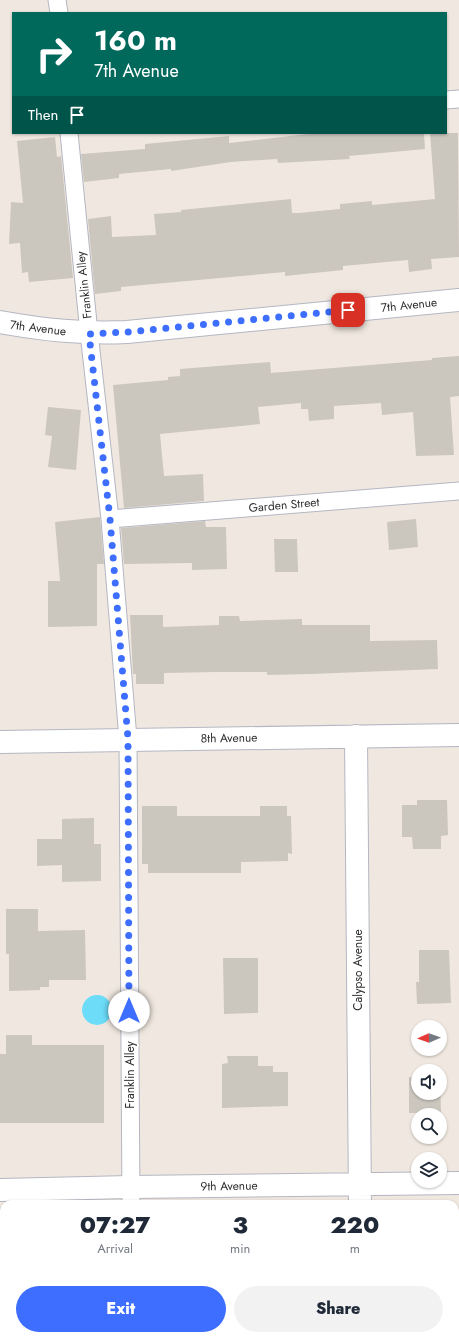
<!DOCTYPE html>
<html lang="en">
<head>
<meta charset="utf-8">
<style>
	body { margin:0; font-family:Jost,sans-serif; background:#f2f2f3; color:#1f2937; height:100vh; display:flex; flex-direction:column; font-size:15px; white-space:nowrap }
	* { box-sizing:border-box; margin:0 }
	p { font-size:13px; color:#747a83 }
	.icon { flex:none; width:22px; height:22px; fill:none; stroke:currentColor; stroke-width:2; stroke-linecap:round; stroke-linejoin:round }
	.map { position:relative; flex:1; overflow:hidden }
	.drawer { position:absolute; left:0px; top:1200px; width:459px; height:140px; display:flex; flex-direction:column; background:#fff; border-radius:12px 12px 0 0; box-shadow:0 1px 3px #0004 }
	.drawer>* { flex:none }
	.hud { position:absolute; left:12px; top:12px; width:435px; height:122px; border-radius:0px; box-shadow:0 1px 3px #0004; background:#00695c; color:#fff; overflow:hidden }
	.needle { width:26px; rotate:268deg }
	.controls { position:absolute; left:411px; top:1020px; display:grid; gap:8px }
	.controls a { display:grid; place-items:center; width:36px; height:36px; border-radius:50%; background:#fff; box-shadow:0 1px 3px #0004; font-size:20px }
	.pin { position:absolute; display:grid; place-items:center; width:34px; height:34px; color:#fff; margin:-17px; border-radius:8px; box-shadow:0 2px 6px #0006 }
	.me { position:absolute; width:44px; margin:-22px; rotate:0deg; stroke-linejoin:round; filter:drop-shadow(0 0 3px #0008) }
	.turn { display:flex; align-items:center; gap:14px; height:84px; padding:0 16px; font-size:18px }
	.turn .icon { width:52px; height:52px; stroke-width:2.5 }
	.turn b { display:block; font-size:28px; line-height:34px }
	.then { display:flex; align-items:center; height:38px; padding:0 16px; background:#0003; gap:8px; font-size:15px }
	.eta { display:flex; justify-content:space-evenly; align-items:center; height:68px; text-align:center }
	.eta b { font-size:24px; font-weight:800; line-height:28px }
	.cta { display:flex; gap:8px; margin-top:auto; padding:8px 16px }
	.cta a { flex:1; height:46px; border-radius:24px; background:#3d6eff; color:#fff; font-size:16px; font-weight:800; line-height:46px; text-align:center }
	.cta a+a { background:#f2f2f3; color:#1f2937 }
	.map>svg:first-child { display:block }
</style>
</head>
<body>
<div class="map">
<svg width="459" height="1340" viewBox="0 0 459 1340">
	<rect width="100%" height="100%" fill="#f0e8e0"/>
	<path fill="#f2e4ce" d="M455,1207H459V1340H382V1336H455Z"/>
	<path fill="#6cdcf8" d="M82 1010a15 15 0 1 1 30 0a15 15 0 1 1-30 0Z"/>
	<path fill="#cbc6be" d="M316,133H424L425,149L349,156L350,159L278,163L277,159L231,162L171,171V169L119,174V178L84,182L81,154L145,149V144L229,136V143Z
		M430,133H458L459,257L431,259L432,269L409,272L408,260L343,266V270L285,276V272L121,287V291L95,294L88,219L111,216L112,237L156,235L154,214L181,212V210L291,199L292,213H299L340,209V204L372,201V205L435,199Z
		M55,137L57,157L61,156L73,278L29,282L28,272L22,273L20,243L9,244L11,202L23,203L17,141Z
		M459,356V396L450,397L454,455L416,456L413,412L382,415L381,403L334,406V419L309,421L308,409H301V403L258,407L260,424L160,434L164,476L203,474L204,501L124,508L113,385L168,380V377L180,376V369L270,362L271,373L432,360V358Z
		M48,407L81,410L76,470L48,467L52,436L45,435Z
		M100,517L104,564H97V626L48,627V581H60L55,522Z
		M416,519L418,547L389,550L387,522Z
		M205,521L206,527H226L227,569L192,570V563L124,564L121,528Z
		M274,539H297L298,572H275Z
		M130,615H163V627L219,625V616H239L240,621L302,619V625H370V641L437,640L438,669L311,674L267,675V672H215L164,673V684H136V674H133Z
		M417,800H447L448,835L441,836V849H413L412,837H402V805H417Z
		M142,806H177V816H260V806H287V816H291L292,854L288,853V861L241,862V873H148V864H142Z
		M94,818V844H101V881L62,882V865L37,866V839H62V819Z
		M6,909H38V931L85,930L86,980H49V987H40V990L9,991V954H6Z
		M419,950H449L451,1003L417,1004L416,982H419Z
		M223,958H258V1013L224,1014Z
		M6,1035H32V1045H104V1123H0V1054H6Z
		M227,1056H258V1066H273V1072H288V1106L222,1108V1064L228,1063Z
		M409,1077H418V1093H440V1077L441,1113H409Z"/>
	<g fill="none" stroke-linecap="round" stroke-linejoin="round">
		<defs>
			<path id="service" d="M57,0L59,13
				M446,100L459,99
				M69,133L89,333L110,519L128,739L131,1204
				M110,519L459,491
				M133,1336V1340"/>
			<path id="minor" d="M0,322C45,330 82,334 127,332L459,300
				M356,736L360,1204
				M0,742L459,735
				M0,1190L130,1187L459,1183
				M363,1336V1340"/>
		</defs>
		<use href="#service" stroke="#b4b7c2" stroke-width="19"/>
		<use href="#minor" stroke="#b4b7c2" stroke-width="24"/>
		<use href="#service" stroke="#fff" stroke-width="17"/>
		<use href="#minor" stroke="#fff" stroke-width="22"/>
	</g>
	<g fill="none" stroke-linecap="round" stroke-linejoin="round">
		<path stroke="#3d6eff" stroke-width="7" stroke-dasharray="0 12.6" d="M129,1011L128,739L110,519L89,334L127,332L348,310"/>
	</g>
	<g text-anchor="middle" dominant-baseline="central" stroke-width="3.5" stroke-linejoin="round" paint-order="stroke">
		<g font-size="12" fill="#2e2e2e" stroke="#fff">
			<text transform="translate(84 285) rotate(-96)">Franklin Alley</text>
			<text transform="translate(409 305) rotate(-6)">7th Avenue</text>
			<text transform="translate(38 328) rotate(7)">7th Avenue</text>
			<text transform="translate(284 505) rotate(-5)">Garden Street</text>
			<text transform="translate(229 738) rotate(-1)">8th Avenue</text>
			<text transform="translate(358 970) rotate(-90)">Calypso Avenue</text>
			<text transform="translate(130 1075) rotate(-90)">Franklin Alley</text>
			<text transform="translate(229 1186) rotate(-1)">9th Avenue</text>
		</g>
	</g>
</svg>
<div class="controls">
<a><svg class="needle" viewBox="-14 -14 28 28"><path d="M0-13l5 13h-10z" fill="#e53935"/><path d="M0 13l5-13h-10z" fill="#747a83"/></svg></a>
<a><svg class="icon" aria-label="sound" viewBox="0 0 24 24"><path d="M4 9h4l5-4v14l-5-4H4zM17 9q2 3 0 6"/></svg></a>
<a><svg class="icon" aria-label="search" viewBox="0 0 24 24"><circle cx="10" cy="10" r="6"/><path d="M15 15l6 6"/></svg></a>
<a><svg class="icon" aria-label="layers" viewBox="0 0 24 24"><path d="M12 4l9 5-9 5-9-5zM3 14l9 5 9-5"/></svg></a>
</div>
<div class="pin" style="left:348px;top:310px;background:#d93025"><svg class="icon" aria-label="arrive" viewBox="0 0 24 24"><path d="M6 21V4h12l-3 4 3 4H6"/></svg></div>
<svg class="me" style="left:129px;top:1011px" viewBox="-20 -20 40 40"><circle r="19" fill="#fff"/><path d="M0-13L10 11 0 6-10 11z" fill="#3d6eff"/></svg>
<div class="hud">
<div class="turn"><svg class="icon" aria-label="right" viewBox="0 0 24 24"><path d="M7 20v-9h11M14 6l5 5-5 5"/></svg><div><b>160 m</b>7th Avenue</div></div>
<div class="then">Then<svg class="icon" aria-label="arrive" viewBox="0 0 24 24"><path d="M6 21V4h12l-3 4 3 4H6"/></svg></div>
</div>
<section class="drawer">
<div class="eta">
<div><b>07:27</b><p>Arrival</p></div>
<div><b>3</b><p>min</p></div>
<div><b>220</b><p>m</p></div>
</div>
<div class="cta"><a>Exit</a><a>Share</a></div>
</section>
</div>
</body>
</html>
